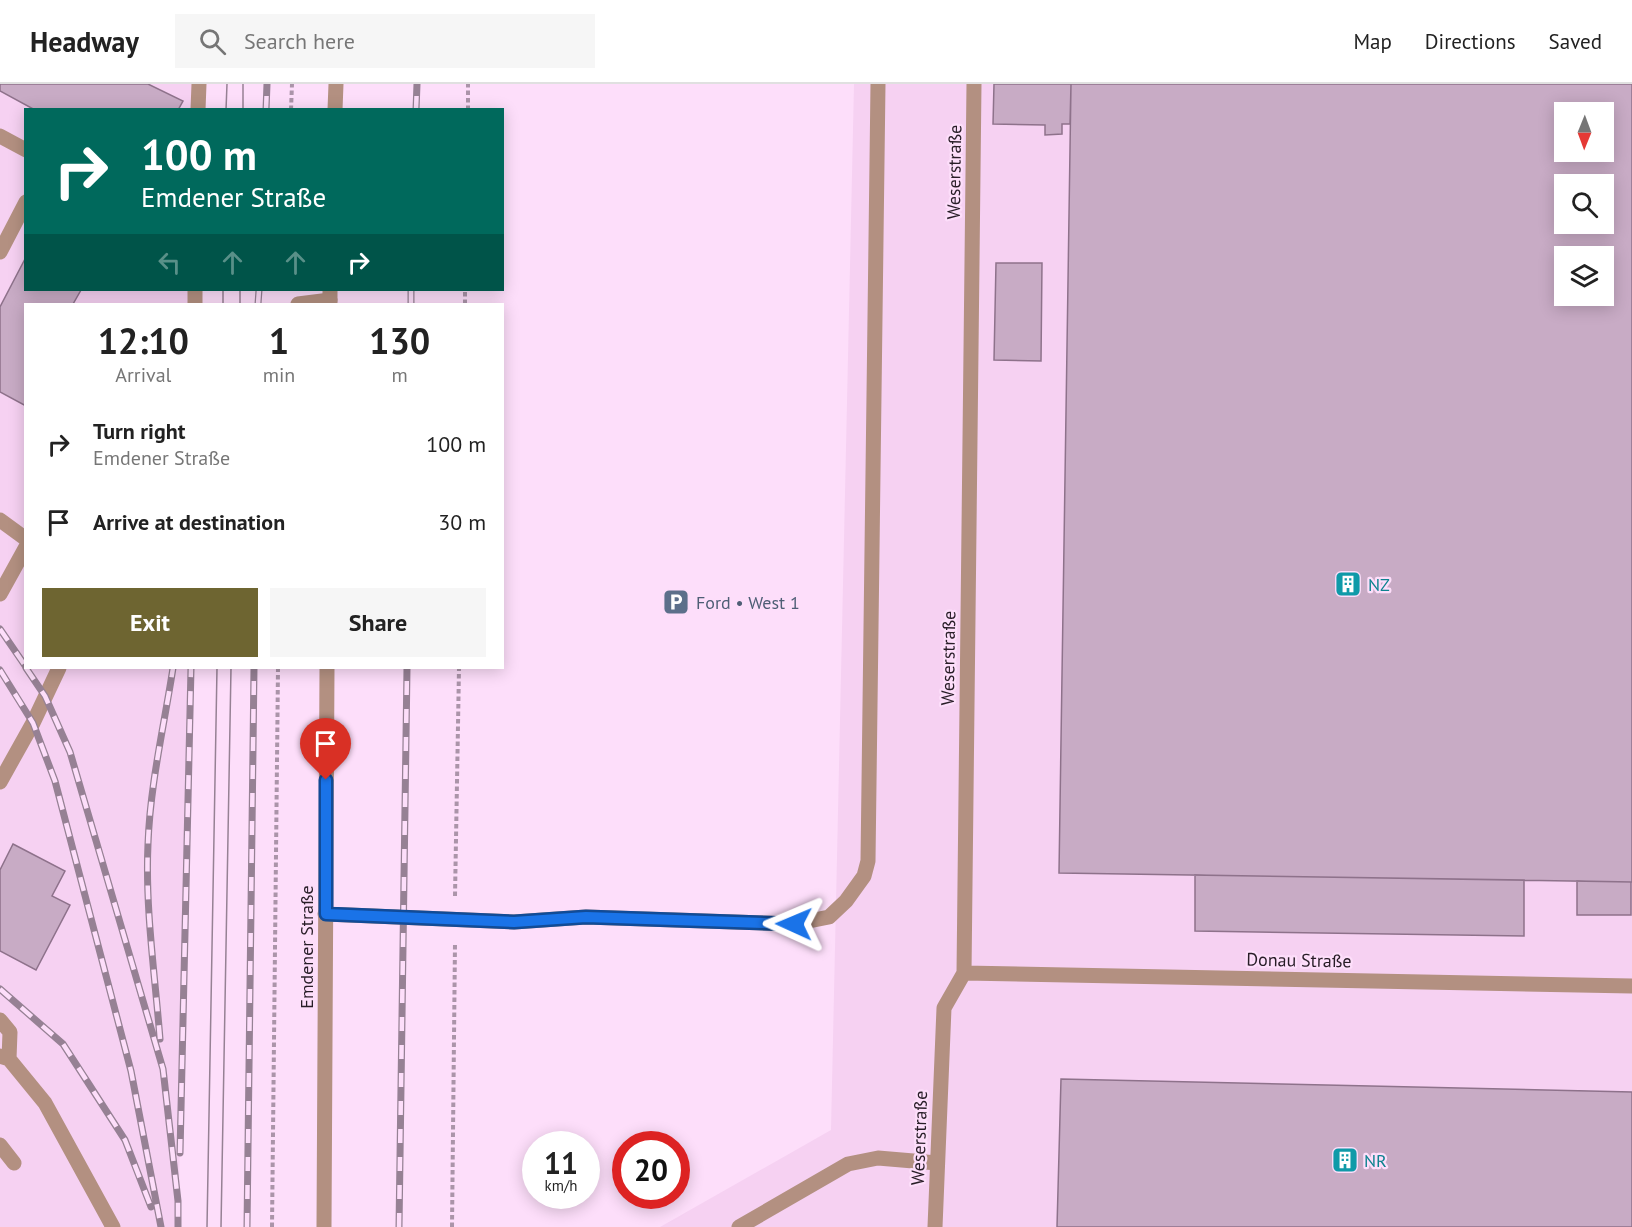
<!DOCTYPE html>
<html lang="en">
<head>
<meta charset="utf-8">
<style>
	body { margin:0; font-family:"PT Sans",sans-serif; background:#f6f6f6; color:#222; height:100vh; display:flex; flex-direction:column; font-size:22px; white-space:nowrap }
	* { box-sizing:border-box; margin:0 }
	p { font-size:20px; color:#767676 }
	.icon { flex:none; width:33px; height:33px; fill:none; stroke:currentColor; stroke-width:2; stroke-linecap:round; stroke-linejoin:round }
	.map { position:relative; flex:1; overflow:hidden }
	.panel { position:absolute; left:24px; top:219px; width:480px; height:366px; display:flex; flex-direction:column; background:#fff; border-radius:0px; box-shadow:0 3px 15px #0003 }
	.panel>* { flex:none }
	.banner { position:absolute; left:24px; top:24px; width:480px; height:183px; border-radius:0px; box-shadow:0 3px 15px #0003; background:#00695c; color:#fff; overflow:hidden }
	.needle { width:39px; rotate:181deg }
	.buttons { position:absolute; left:1554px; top:18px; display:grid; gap:12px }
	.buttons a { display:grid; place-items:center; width:60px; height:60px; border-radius:0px; background:#fff; box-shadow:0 3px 15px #0003; font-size:30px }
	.speed { position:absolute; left:522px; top:1047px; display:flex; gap:12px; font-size:30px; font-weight:700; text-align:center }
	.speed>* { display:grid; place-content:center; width:78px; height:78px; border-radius:50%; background:#fff; box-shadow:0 3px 15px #0003; line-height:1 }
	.speed small { font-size:15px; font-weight:400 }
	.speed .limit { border:9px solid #d22; background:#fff; color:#111 }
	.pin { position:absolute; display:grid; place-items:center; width:51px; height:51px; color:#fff; margin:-62px -26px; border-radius:50% 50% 50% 0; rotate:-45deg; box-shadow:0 0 6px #0007 }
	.pin .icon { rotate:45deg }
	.me { position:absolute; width:66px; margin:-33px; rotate:271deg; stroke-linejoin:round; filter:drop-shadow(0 0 4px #0008) }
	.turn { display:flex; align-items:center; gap:21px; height:126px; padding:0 18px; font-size:27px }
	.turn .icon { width:78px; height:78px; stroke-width:2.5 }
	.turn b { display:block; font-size:42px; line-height:51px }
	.lanes { display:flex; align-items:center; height:57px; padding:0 18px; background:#0003; justify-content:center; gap:30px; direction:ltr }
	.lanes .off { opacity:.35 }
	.eta { display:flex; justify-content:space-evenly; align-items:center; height:102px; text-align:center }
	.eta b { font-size:36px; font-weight:600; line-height:42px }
	.button { display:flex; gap:12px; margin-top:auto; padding:12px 18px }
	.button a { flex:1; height:69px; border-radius:0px; background:#6e6531; color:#fff; font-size:24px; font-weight:600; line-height:69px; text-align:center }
	.button a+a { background:#f6f6f6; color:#222 }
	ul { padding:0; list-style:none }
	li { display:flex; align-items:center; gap:18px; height:78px; padding:0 18px }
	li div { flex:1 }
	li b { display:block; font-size:22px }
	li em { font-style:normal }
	header { display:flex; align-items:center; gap:36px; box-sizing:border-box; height:84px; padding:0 30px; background:#fff; border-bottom:2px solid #e0e0e0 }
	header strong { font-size:28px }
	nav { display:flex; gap:33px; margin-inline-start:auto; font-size:21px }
	.search { width:420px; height:54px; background:#f6f6f6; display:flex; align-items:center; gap:15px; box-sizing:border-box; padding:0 21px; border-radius:0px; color:#767676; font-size:22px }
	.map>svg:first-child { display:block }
</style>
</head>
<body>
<header>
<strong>Headway</strong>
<div class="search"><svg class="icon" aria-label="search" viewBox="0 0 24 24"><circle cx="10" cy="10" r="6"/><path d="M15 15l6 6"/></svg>Search here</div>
<nav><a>Map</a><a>Directions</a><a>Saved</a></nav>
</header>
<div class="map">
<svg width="1632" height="1143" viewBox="0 0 1632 1143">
	<rect width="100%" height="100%" fill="#fddefa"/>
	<path fill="#f6d1f2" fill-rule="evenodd" d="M0,0H198L197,25L26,26V206H196V220H26V584H191L178,1143H0Z
		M854,0H1632V1143H660L831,1046ZM1564,28H1604V68H1564ZM1564,100H1604V140H1564ZM1564,172H1604V212H1564Z"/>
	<path fill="#c8abc5" stroke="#8e728b" stroke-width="1.5" fill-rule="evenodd" d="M0,0H148L183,17L178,26H35L0,7Z
		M994,0H1071L1070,40H1062V50L1045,51V41L993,40Z
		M1071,0H1632V798L1059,789ZM1564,28H1604V68H1564ZM1564,100H1604V140H1564ZM1564,172H1604V212H1564Z
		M26,173V206H81L73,220H26V322L0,308V223Z
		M996,179H1042L1041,277L994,276Z
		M13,760L65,787L52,812L70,821L36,886L0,867V786Z
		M1195,791L1524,796V852L1195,847Z
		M1577,797L1631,798V831H1577Z
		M1061,995L1632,1008V1143H1057Z"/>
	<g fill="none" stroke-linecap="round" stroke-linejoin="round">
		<path stroke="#ab94a9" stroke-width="4" stroke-dasharray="4.5 3" stroke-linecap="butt" d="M291,26L292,0
			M468,26V0
			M465,220V206
			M455,812L459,584
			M272,1143L278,584
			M452,1143L455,859"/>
		<path stroke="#b39081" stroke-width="15" d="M198,26L199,0
			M0,52L26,66
			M0,168L26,118
			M195,220V206
			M298,220L330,216
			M0,436L26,455
			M0,510L26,463
			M0,698L33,639L59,584
			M325,830L514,838L586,833L794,840L829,833L846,817L864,792L868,777L878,0
			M964,889L1632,902
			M0,936L10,948L9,975
			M0,972L9,975L45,1019L113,1143
			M0,1061L14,1079
			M739,1143L848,1080L878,1074L937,1079
			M935,1143L944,924L964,889L974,0"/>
		<path stroke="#b39081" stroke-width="15" d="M335,26L336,0
			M330,220V206
			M324,1143L327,584"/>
		<path stroke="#968194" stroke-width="1.5" d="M226,26L227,0
			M243,26V0
			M223,220V206
			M240,220V206
			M207,1143L217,584
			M221,1143L231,584"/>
		<defs>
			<path id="rail" d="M266,26L267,0
				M416,26L417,0
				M258,220L259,206
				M411,220V206
				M0,545L26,583
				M26,584L45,612L70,668L163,985L178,1117V1143
				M0,586L33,639L55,697L131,987L161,1143
				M0,905L63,960L125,1056L151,1123
				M160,955C155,891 145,824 148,760C150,701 164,642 173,584
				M180,1069L191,584
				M247,1143L254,584
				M399,1143L407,584"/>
		</defs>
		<use href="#rail" stroke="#968194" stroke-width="7"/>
		<use href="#rail" stroke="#fddefa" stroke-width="4.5" stroke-dasharray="14" stroke-linecap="butt"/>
	</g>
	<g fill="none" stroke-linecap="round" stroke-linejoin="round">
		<defs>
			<path id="route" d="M326,696V830L514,838L586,833L794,840"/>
		</defs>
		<use href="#route" stroke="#114b97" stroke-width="15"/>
		<use href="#route" stroke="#1a73e8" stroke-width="10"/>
	</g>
	<defs>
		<symbol id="building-square" viewBox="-11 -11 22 22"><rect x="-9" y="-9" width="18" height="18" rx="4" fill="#0f9aa8" stroke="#fddefa"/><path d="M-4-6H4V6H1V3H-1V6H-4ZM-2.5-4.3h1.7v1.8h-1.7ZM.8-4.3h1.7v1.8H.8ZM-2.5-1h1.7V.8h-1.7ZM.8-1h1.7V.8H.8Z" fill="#fff"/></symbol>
		<symbol id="parking-square" viewBox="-11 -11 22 22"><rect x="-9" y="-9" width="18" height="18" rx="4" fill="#5c6f8a" stroke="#fddefa"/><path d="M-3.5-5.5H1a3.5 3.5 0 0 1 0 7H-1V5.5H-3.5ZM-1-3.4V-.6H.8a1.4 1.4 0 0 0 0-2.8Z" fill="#fff"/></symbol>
	</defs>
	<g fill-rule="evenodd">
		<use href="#building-square" x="1333" y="485" width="30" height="30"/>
		<use href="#parking-square" x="661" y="503" width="30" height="30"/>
		<use href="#building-square" x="1330" y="1061" width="30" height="30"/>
	</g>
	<g text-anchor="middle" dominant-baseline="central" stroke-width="4.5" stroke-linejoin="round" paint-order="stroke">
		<g font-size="18" fill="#281d27" stroke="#fddefa">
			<text transform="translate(954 88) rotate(-89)">Weserstraße</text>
			<text transform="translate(948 574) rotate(-89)">Weserstraße</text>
			<text transform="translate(306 863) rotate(-90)">Emdener Straße</text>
			<text transform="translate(1299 876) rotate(1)">Donau Straße</text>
			<text transform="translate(919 1054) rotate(-88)">Weserstraße</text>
		</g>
		<g font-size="18" fill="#0d838f" stroke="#fddefa" text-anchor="start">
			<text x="1368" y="500">NZ</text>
			<text x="1364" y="1076">NR</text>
		</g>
		<g font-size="18" fill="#4e5e75" stroke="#fddefa" text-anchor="start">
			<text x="696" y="518">Ford • West 1</text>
		</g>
	</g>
</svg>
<div class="buttons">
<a><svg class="needle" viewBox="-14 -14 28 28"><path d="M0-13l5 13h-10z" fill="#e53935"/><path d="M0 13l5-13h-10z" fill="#767676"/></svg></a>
<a><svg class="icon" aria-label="search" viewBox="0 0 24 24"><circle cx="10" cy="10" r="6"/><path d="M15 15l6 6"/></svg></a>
<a><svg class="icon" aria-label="layers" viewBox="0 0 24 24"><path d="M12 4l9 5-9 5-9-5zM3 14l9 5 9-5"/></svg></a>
</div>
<div class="speed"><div>11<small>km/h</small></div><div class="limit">20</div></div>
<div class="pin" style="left:326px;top:696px;background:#d93025"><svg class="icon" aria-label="arrive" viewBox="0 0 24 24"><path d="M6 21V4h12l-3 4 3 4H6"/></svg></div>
<svg class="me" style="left:794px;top:840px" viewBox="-20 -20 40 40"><path d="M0-17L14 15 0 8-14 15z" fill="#1a73e8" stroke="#fff" stroke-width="4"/></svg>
<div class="banner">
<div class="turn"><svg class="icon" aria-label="right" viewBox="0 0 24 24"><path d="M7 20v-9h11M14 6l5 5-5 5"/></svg><div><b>100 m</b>Emdener Straße</div></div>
<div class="lanes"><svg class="icon off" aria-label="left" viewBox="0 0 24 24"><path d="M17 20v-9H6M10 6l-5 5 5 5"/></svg><svg class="icon off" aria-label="ahead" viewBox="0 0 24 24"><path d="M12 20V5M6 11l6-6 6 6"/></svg><svg class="icon off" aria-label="ahead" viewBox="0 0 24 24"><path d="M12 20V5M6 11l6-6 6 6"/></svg><svg class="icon" aria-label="right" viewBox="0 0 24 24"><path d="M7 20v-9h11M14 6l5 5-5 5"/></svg></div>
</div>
<section class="panel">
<div class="eta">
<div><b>12:10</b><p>Arrival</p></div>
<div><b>1</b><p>min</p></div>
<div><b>130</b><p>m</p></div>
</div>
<ul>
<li><svg class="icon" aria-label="right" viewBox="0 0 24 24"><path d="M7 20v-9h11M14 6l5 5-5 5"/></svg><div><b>Turn right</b><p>Emdener Straße</p></div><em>100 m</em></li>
<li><svg class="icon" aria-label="arrive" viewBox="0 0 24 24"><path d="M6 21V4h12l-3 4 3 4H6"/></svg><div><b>Arrive at destination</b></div><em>30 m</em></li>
</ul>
<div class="button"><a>Exit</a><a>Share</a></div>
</section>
</div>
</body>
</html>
